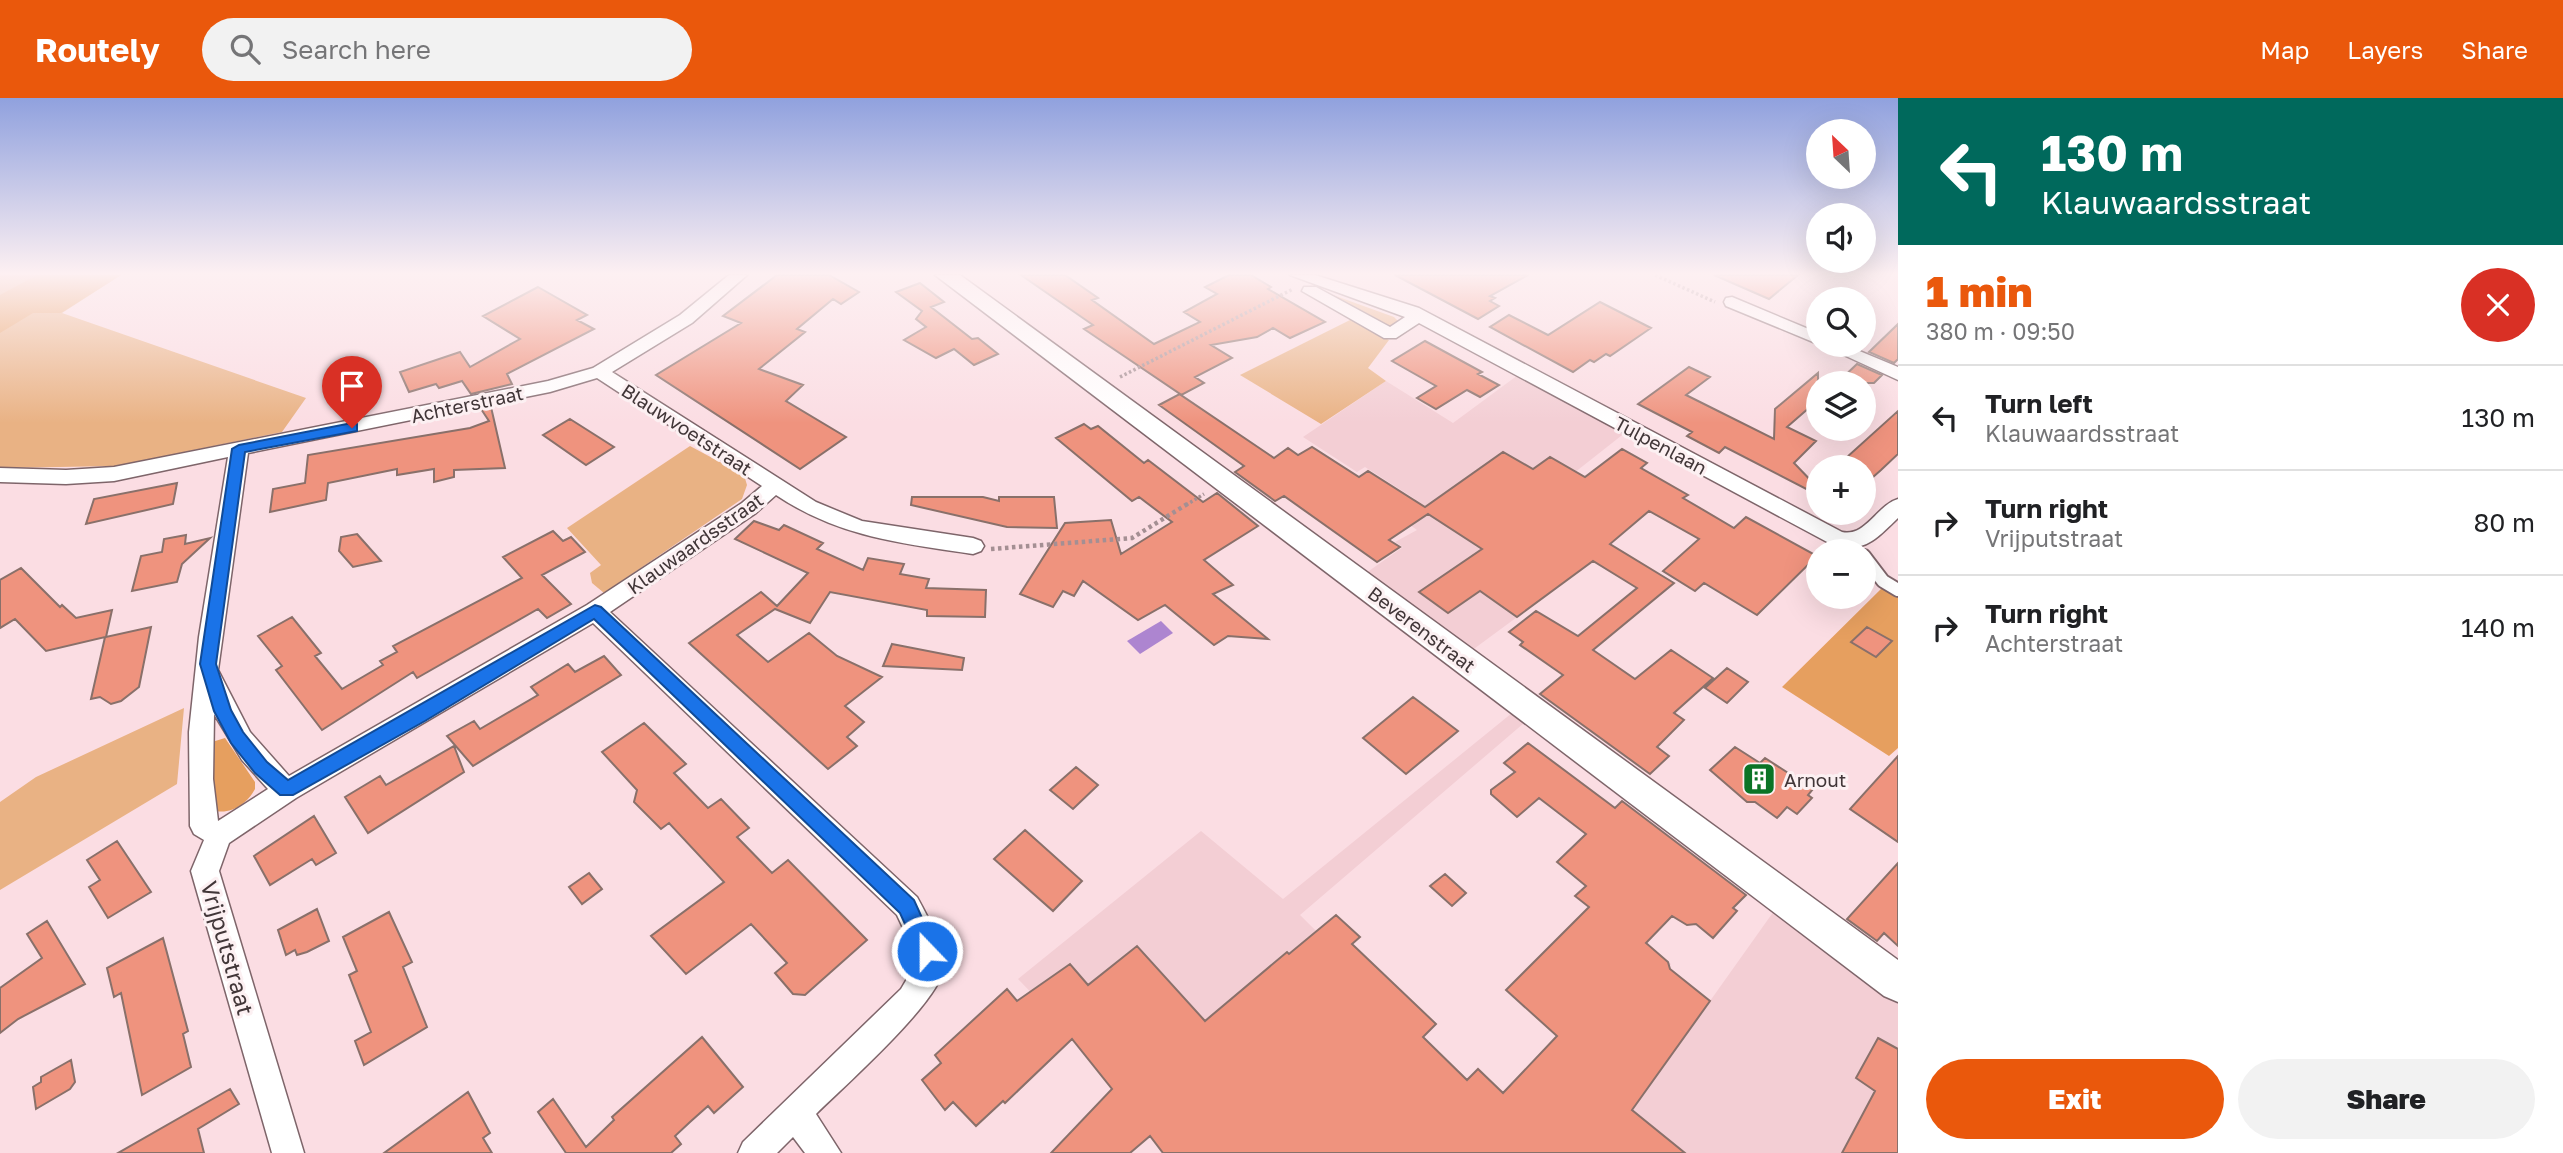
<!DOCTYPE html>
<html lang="en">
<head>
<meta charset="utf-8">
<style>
	body { margin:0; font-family:"Golos Text",sans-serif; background:#f2f2f2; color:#202124; height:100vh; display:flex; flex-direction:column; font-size:26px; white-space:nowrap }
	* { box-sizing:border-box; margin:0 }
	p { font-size:23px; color:#757577 }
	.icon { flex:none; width:38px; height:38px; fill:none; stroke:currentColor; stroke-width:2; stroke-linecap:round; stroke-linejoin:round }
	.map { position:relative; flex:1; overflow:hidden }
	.drawer { display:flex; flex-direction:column; background:#fff; width:665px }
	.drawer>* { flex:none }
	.hud { background:#00695c; color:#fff; overflow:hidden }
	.needle { width:46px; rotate:335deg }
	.buttons { position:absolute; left:1806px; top:21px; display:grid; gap:14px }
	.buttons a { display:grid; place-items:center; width:70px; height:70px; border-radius:50%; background:#fff; box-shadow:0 7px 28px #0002; font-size:35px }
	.pin { position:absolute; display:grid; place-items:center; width:60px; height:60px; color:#fff; margin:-72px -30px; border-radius:50% 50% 50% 0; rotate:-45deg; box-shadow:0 0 7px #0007 }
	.pin .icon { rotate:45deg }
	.me { position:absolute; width:77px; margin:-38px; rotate:338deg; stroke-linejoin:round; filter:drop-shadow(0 0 5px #0008) }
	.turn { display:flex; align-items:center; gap:24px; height:147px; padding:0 28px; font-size:32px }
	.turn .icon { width:91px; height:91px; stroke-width:2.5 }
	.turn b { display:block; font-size:49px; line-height:60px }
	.round { display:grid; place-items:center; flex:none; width:74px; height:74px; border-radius:37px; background:#f2f2f2 }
	.summary { display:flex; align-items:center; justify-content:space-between; height:119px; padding:0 28px }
	h1 { font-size:42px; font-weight:800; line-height:52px; color:#ea580c }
	.cta { display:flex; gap:14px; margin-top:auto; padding:14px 28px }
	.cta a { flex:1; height:80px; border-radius:42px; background:#ea580c; color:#fff; font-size:28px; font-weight:800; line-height:80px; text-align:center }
	.cta a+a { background:#f2f2f2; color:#202124 }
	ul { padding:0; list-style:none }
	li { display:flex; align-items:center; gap:21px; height:105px; padding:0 28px; border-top:2px solid #e0e0e0 }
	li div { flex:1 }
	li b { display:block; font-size:26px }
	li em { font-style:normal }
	header { display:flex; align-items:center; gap:42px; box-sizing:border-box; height:98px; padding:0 35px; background:#ea580c; color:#fff }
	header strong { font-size:33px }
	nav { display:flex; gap:38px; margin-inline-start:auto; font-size:24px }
	.search { width:490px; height:63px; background:#f2f2f2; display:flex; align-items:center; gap:18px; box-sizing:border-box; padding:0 24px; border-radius:38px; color:#757577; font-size:26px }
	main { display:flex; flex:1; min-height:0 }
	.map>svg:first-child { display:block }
</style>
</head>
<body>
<header>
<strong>Routely</strong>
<div class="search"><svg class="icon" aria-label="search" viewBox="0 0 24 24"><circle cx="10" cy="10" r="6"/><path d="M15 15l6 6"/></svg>Search here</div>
<nav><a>Map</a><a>Layers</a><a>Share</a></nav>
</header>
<main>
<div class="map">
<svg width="1898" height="1055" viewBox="0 0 1898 1055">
	<rect width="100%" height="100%" fill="#fbdde3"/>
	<path fill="#f3ced4" d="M1518,277L1626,334L1560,386L1608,445L1674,485L1654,501L1593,463L1471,553L1366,475L1403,449L1395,444L1417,432L1403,422L1415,401L1365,369L1357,374L1303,339L1386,283L1453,325Z
		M1512,615L1524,625L1300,817L1492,1007L1646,845L1671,866L1668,870L1710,903L1774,813L1898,906V1055H1163L1050,914L1018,881L1201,733L1283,801Z"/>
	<path fill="#e9b284" d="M0,177H121L62,215L306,300L282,334L117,368L0,370Z
		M1322,193L1394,219L1399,224L1386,229Z
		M1352,221L1389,242L1368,270L1386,283L1321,326L1240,277Z
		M690,348L744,377L747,387L742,401L604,495L592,485L590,475L601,467L567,430Z
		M184,610L177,686L0,792V704L36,679Z"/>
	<path fill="#e69f5f" d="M37,177H121L61,215H33L0,235V197Z
		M1882,490L1898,498V650L1889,658L1782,589Z
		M225,640L255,684V691C247,706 230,718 212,712V644Z"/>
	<path fill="#ad85d0" d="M1161,523L1173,535L1140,556L1127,543Z"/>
	<path fill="#ef937e" stroke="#89706a" stroke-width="2" d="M777,177H829L859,194L841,206L833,201L797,231L805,234L759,271L803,287L786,303L846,339L800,371L656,277L741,225L723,218Z
		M1021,177H1065L1098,200L1092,202L1154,246L1200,224L1184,214L1217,196L1205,189L1229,177H1251L1271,189L1268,191L1325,224L1290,240L1273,230L1257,239L1211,247L1232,260L1195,279L1204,285L1181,297L1274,360L1288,350L1298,357L1312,349L1359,379L1368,373L1425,409L1503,354L1533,371L1550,359L1585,379L1622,351L1647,365L1641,370L1688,397L1683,400L1734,430L1746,419L1817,458L1757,517L1704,485L1695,493L1663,473L1699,441L1649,413L1610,446L1674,485L1593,552L1635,581L1671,552L1713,580L1674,615L1684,622L1657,649L1669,658L1650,676L1540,596L1563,577L1520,547L1523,544L1509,534L1536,513L1578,538L1637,490L1593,463L1517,519L1480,493L1448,515L1419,494L1482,451L1428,416L1389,442L1400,449L1377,464L1284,398L1275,403L1235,374L1244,368L1159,307L1180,296L1084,231L1093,227Z
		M1395,177H1528L1490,198L1495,200L1490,203L1499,208L1478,221Z
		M1714,177H1798L1769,201Z
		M920,185L944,204L931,209L972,241L978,240L998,256L974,267L954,251L936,260L904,242L926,229L916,221L922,213L896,194Z
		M538,189L587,217L577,222L594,231L507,276L512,286L471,296L462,283L439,290L436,286L409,294L400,274L460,254L470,269L520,241L483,218Z
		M1600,204L1651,230L1610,258L1606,256L1594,264L1590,262L1573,274L1490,229L1509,217L1548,237Z
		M1898,226V261L1894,265L1869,254Z
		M1425,243L1482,274L1478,276L1499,287L1480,299L1467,292L1436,311L1417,300L1436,288L1392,263Z
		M1857,266L1882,277L1874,285H1837Z
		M1689,269L1710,279L1686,297L1774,341L1775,311L1818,275V302L1787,329L1816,343L1794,365L1818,390V397L1725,349L1719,355L1687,338L1692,334L1638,306Z
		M491,309L505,370L454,372V379L434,384V371L397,377V371L328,385L326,402L270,414L273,391L305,385L308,357L470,330L489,323L481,311Z
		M1898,313V356L1881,372L1864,387V369H1836Z
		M570,321L614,349L586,367L543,337Z
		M1084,326L1091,331L1098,328L1144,365L1148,362L1203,404L1217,395L1258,428L1204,462L1233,487L1213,496L1268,541L1228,538L1214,547L1165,507L1138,522L1083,483L1074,498L1063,493L1053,509L1020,496L1065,425L1111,422L1121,456L1172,424L1139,399L1132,403L1056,340Z
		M177,385L173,406L86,426L94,401Z
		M912,399H983L999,403V399H1054L1057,430L1007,429L911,407Z
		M754,423L779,432L784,427L823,445L817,451L863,472L868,460L904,466L900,476L929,481L926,490L986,492L985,519L927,518V512L830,494L810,525L775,511L737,537L768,564L809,535L837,558L882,579L845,608L864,624L847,639L857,648L828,671L689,545L761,494L777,508L808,475L735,441Z
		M553,433L563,443L571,439L585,454L542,477L571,506L547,520L538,511L417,580L413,574L322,632L276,572L282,568L258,538L292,519L321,555L315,558L342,591L383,567L380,563L397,554L393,548L522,480L503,459Z
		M357,436L381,463L353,469L339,453L341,439Z
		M186,437L185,446L210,440L182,466L177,484L132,493L141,458L162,454L164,441Z
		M21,470L60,509L62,507L76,520L112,512L106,539L151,529L139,589L121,603L111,606L100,599L91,601L105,539L46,553L15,521L0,530V482Z
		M1867,529L1892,543L1876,559L1851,544Z
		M892,546L964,560L962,572L883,568Z
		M604,558L621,577L473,668L447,638L474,623L480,631L538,597L531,589L568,566L575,574Z
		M1727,570L1748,584L1727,605L1705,590Z
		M1413,599L1458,633L1406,676L1363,640Z
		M644,625L686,666L674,675L708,710L721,701L749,730L737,739L772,775L788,762L867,842L805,897L793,896L775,875L787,865L751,826L686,876L651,838L724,784L669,725L661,731L634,704L637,692L602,654Z
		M1528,645L1615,710L1622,703L1746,797L1733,810L1737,813L1713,840L1696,826L1687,827L1672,818L1646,845L1668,864L1670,871L1710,903L1632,1012L1685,1055H1163L1150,1038L1130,1055H1051L1112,991L1072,941L1005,1005L1003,1003L976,1028L953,1004L945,1012L922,982L941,965L935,957L1007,891L1017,903L1070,866L1088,887L1137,848L1205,923L1287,854L1289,856L1336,817L1360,839L1352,846L1436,926L1423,939L1467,982L1478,971L1503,995L1557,938L1506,892L1589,809L1575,798L1586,788L1557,764L1586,736L1539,700L1517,719L1491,696V692L1515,674L1504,665Z
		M454,648L464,674L368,735L345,699L380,678L386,687Z
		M1735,649L1760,665L1765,660L1813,691L1808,697L1812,700L1797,716L1787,709L1777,720L1755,704H1747L1710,672Z
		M1898,658V744L1850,711Z
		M1076,669L1098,687L1073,711L1050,692Z
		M314,718L336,755L316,767L312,761L270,787L254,758Z
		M1025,732L1082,783L1053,813L994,761Z
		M117,743L151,794L108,820L89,789L100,782L87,762Z
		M1898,765V848L1884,835L1877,843L1847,821Z
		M589,775L602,791L582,806L569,789Z
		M1445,776L1466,795L1452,808L1430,788Z
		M317,811L329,843L307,854L297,857L295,852L286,857L278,832Z
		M389,814L412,864L403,869L427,929L364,967L355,943L371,934L349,877L357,873L343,839Z
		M47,823L85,886L18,921L0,935V890L42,860L27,836Z
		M163,840L188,933L183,936L191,969L142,997L121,895L114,899L107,870Z
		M702,939L743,989L714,1015L708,1008L690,1024L675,1038L681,1046L671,1055H566L538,1014L553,1001L586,1049L614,1022L612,1019Z
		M1878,940L1898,951V1055H1842L1875,993L1856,980Z
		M71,962L75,984L70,991L36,1011L33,989L41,984V979Z
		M230,991L239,1006L198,1031L204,1055H118Z
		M468,994L490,1035L483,1040L492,1055H384Z"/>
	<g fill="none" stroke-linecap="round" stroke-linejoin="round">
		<defs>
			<path id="service" d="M1864,458L1883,483L1898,492"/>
			<path id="minor" d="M729,177H747L692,225L612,274L816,404L862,423L973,440L981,443L984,448L981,453L973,456C900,445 839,439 776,397L756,415L610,514L917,799C928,819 943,846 943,870C943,901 841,991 816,1016L841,1055H805L793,1039L777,1055H738L743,1044L901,891L914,869L905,834L897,817L593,525L296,700L229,745L219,773L304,1055H272L191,773L204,742L194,736L190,728L189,634L199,539L228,359L114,383L66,386L0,384V370L66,372L114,369L548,283L593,270L680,217ZM597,280L762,388L742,405L587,507L289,678L250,634L218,572L248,355L550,294ZM214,616L242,662L268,691L218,723L213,681Z
				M1290,177H1315L1419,210L1842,434C1866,439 1877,407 1898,401V420C1873,444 1864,456 1829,445L1419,225L1396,240H1384L1302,193L1304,189H1316L1390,229L1405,219Z
				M1732,199L1818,235V246L1726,208L1724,204L1726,200Z
				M1822,247H1845L1898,269V282Z"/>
			<path id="tertiary" d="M935,177H960L1898,862V904L1884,898Z"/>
		</defs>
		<use href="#service" stroke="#7e656a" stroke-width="16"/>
		<use href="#minor" stroke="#7e656a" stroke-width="3"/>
		<use href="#tertiary" stroke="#7e656a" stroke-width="3"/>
		<path stroke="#a48f93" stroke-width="3.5" stroke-dasharray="2.5 2.5" stroke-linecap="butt" d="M1655,177L1715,204
			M1120,279L1293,191
			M1186,407L1204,396"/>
		<path stroke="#a48f93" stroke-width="4.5" stroke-dasharray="3.5 3.5" stroke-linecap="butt" d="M991,451L1132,440L1189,405"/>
		<use href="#service" stroke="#fff" stroke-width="12"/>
		<use href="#minor" fill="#fff" fill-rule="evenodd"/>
		<use href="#tertiary" fill="#fff" fill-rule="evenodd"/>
	</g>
	<linearGradient id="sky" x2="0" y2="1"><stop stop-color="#90a1de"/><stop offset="0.54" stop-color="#fdf0f2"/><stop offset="1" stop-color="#fdf0f2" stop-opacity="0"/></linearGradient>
	<rect width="1898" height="325" fill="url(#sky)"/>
	<path fill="#1a73e8" stroke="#114b97" stroke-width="2" d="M352,325L357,326V333L245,354L216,566L231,612L243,634L267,664L288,682L595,507L601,509L914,802L937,853L934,859L927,862L920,859L900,815L594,521L425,623L293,697H280L255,675L231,645L214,613L200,566L232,351L239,347Z"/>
	<defs>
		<symbol id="building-square" viewBox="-11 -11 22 22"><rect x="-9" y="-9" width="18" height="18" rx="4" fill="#0b7426" stroke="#fcf0f2"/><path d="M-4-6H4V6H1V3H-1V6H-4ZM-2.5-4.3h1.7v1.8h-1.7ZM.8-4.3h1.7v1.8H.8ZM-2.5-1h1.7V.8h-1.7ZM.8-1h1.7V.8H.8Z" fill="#fff"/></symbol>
	</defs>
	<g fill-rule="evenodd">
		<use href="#building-square" x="1740" y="662" width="38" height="38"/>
	</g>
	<g text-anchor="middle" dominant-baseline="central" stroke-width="6" stroke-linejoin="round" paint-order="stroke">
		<g font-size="19" fill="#413638" stroke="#fcf0f2">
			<text transform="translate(467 306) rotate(-12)">Achterstraat</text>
			<text transform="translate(687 331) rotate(33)">Blauwvoetstraat</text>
			<text transform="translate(1661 347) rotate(28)">Tulpenlaan</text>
			<text transform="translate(695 445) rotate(-35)">Klauwaardsstraat</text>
			<text transform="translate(1422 531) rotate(37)">Beverenstraat</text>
		</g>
		<g font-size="19" fill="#413638" stroke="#fcf0f2" text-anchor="start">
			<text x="1784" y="681">Arnout</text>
		</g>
		<g font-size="23" fill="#413638" stroke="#fcf0f2">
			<text transform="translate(228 850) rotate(74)">Vrijputstraat</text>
		</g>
	</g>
</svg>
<div class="buttons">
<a><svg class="needle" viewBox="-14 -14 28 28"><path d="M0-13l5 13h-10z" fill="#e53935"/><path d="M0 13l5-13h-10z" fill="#757577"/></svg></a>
<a><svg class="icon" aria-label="sound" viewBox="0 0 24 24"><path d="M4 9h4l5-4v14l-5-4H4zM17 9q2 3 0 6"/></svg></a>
<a><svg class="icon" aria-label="search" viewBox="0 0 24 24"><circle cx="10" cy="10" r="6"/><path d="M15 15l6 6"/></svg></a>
<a><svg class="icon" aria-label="layers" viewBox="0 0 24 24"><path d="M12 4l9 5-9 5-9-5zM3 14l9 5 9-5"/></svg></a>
<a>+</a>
<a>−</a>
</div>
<div class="pin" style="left:352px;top:330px;background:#d93025"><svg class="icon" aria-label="arrive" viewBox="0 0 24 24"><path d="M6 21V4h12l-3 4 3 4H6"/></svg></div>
<svg class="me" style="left:927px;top:853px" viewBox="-20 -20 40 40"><circle r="17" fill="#1a73e8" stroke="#fff" stroke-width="3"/><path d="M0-11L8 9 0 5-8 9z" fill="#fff"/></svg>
</div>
<section class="drawer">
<div class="hud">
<div class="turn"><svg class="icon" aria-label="left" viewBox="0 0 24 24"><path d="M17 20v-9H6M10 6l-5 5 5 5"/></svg><div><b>130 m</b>Klauwaardsstraat</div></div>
</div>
<div class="summary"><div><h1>1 min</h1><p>380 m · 09:50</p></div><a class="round" style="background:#d93025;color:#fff"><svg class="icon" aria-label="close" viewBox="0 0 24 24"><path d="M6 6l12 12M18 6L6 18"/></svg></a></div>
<ul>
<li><svg class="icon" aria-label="left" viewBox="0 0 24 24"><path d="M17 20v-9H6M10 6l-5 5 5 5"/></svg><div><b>Turn left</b><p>Klauwaardsstraat</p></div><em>130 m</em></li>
<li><svg class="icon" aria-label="right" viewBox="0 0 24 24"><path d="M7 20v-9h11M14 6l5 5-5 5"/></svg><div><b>Turn right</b><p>Vrijputstraat</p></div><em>80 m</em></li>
<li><svg class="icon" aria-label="right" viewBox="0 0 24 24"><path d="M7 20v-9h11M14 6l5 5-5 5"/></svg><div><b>Turn right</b><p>Achterstraat</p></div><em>140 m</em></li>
</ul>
<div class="cta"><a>Exit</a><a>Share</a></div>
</section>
</main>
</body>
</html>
